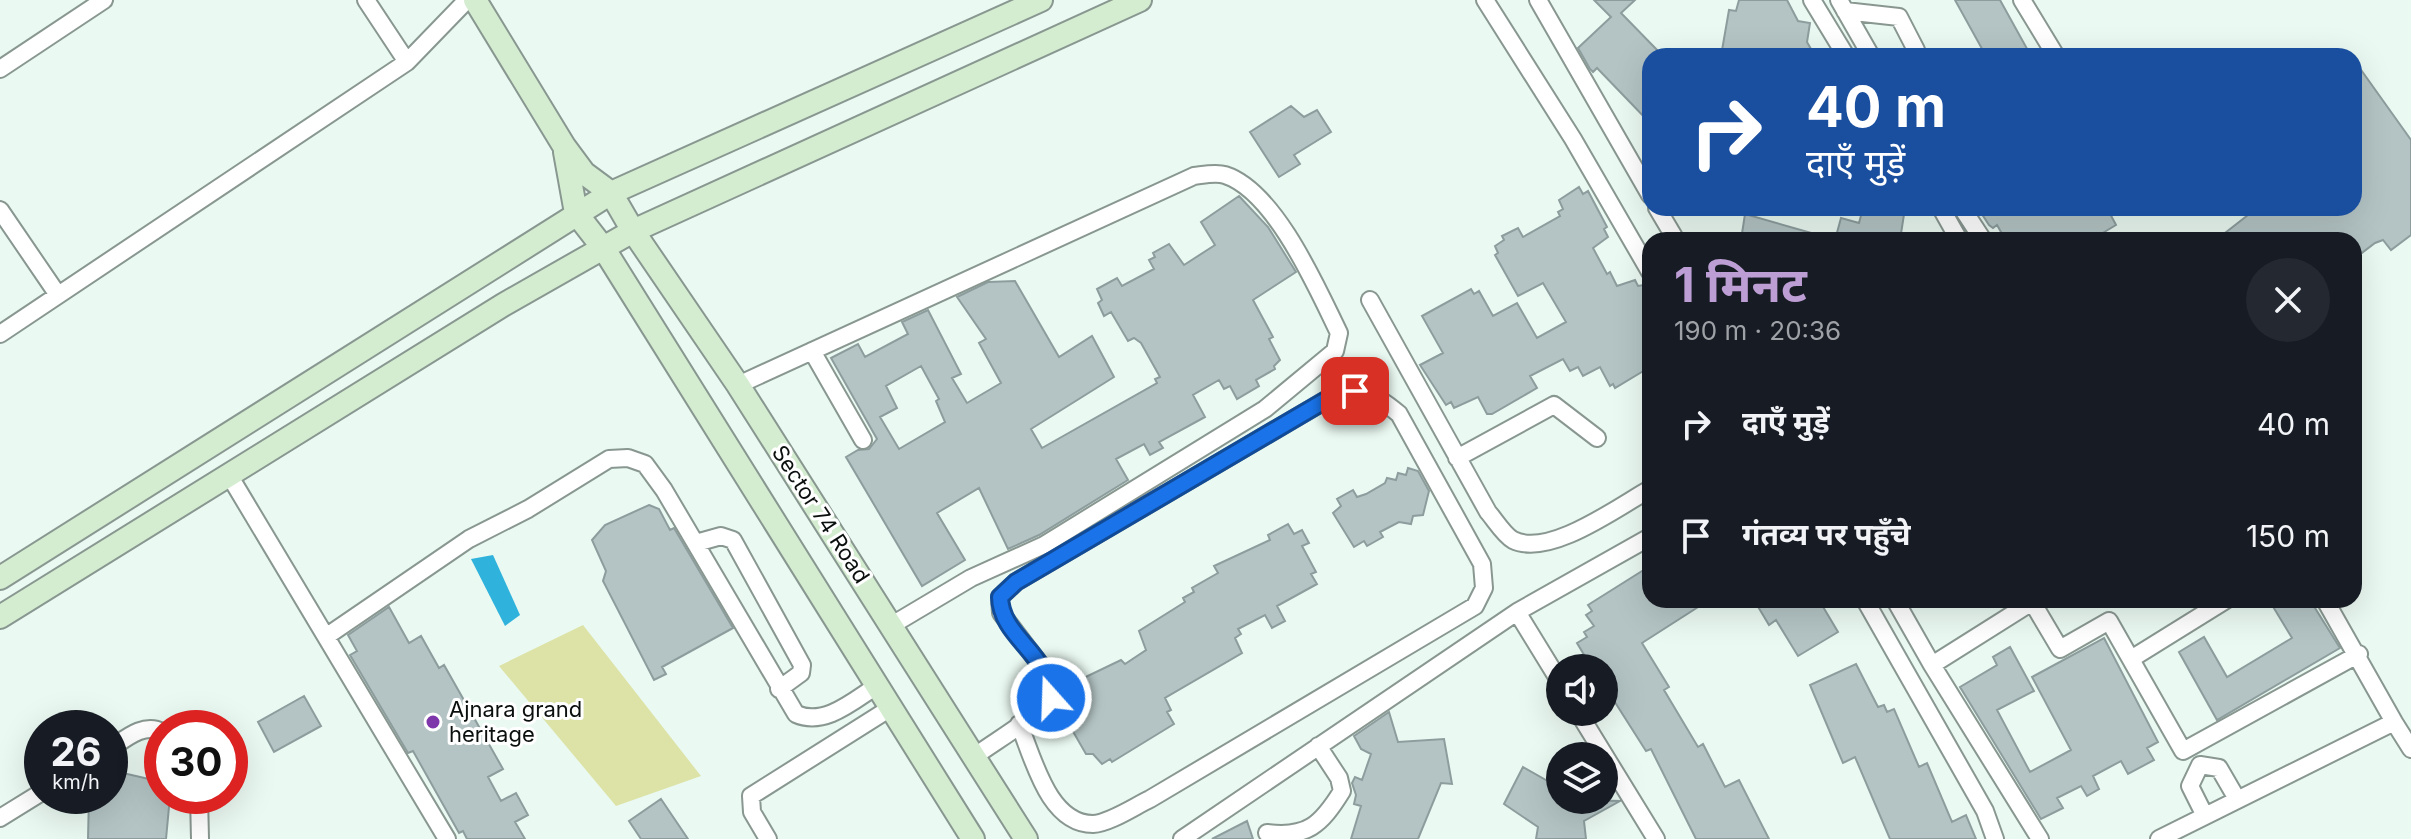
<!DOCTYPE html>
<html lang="hi">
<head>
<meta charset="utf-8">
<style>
	body { margin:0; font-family:Inter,"Noto Sans Devanagari",sans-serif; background:#242831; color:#f1f3f6; height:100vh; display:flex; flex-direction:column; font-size:30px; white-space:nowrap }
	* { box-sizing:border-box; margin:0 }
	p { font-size:26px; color:#9ea1a6 }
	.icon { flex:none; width:44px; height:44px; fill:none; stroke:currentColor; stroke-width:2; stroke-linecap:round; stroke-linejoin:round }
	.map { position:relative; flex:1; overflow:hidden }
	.side { position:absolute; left:1642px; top:232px; width:720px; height:376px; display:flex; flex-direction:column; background:#171b24; border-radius:24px; box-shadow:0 8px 32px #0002 }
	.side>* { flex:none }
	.banner { position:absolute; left:1642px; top:48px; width:720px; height:168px; border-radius:24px; box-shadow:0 8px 32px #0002; background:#1a4fa0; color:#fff; overflow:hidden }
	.buttons { position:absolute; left:1546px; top:654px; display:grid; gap:16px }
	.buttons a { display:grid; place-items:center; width:72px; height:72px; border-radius:50%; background:#171b24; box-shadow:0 8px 32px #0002; font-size:40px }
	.speed { position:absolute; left:24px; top:710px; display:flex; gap:16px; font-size:40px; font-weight:700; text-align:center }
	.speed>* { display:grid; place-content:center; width:104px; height:104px; border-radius:50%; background:#171b24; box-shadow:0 8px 32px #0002; line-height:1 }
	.speed small { font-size:20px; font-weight:400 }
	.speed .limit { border:12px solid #d22; background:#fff; color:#111 }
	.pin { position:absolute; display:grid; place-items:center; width:68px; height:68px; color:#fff; margin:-34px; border-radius:16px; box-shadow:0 4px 12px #0006 }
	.me { position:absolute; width:88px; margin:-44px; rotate:340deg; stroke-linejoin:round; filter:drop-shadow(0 0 6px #0008) }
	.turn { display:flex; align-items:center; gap:28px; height:168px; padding:0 32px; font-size:36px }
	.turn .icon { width:104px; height:104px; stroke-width:2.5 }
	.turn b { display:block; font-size:56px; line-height:68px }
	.round { display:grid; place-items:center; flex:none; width:84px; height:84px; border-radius:42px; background:#242831 }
	.head { display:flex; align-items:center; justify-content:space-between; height:136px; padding:0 32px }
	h1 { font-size:48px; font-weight:700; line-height:60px; color:#bd9ed4 }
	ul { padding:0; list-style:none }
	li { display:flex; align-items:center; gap:24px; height:112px; padding:0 32px }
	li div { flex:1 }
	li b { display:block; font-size:30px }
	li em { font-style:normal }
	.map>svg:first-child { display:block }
</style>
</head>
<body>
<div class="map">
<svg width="2411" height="839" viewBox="0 0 2411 839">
	<rect width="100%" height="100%" fill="#eaf9f2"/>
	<path fill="#dde3a7" d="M583,625L701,776L616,806L499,666Z"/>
	<path fill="#2fb2dc" d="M493,555L520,615L505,626L471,559Z"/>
	<path fill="#b4c4c4" stroke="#8d9d9d" stroke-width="2" fill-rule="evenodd" d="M1594,0H1635L1621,13L1663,56H1650V123L1597,68L1593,72L1590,69L1578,48L1611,17Z
		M1739,0H1787L1798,21L1810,23L1807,42L1815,56H1721L1729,10L1736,11Z
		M1955,0H2000L2031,56H1986Z
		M2354,60L2411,140V235L2391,250L2383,240L2375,243L2354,259V240H2216L2257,208H2354Z
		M1291,106L1304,117L1317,110L1331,132L1294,155L1300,164L1279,177L1250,132Z
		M1579,187L1583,194L1588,191L1607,227L1604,229L1608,237L1593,248L1607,274L1610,272L1617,286L1635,280L1638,286L1650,284V367L1615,388L1613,384L1610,386L1600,367L1583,376L1578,367L1570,371L1563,359L1530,376L1537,388L1492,414H1487L1478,397L1454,408L1451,402L1446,405L1420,365L1443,353L1422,316L1471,289L1474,294L1479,291L1493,316L1517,303L1537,338L1566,322L1543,283L1518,296L1495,255L1498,253L1495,246L1504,240L1502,236L1518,228L1523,237L1560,216L1558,212L1563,209L1559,200Z
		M1239,196L1268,227L1296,272L1253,300L1273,337L1269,339L1280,360L1274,366L1275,369L1256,380L1259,386L1237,399L1230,386L1224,389L1219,380L1193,395L1205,417L1159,442L1163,448L1150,455L1144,444L1116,459L1128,480L1039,535L1008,549L979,488L937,513L965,560L922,586L846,457L858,450L869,449L877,439L831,358L858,344L865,357L908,334L902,322L928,310L961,374L952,378L967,403L1001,383L979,343L986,339L957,297L988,282L1015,281L1059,357L1092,336L1114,377L1031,429L1042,448L1157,383L1155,379L1160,377L1141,343L1134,338L1128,341L1111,312L1104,316L1098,303L1102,300L1097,289L1117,278L1122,286L1154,269L1149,260L1155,257L1153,253L1169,244L1184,265L1215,245L1201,222ZM921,366L939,399L936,401L945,422L899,449L880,417L897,408L886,386Z
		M1863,208H1905L1900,240H1835L1841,218L1859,223Z
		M1978,208H2107L2116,225L2091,240H2016L2013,234L2005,239L1997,225L1993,228L1989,225Z
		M1745,214L1822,236V240H1741Z
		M1408,468L1418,471L1429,491L1423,515L1413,516L1411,524L1399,522L1380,532L1383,537L1367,546L1364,541L1354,547L1333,513L1341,506L1337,499L1353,490L1357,497L1366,494L1385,483L1387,478L1396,480L1398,473L1406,475Z
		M649,505L659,509L670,530L674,528L733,628L662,667L666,674L654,680L603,581L606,571L592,540L605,525Z
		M1288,524L1294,534L1302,530L1309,543L1302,546L1316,572L1311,574L1317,584L1277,606L1285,621L1272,628L1265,615L1238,629L1241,634L1235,638L1242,653L1165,698L1171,710L1167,712L1174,724L1112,762L1110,759L1102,764L1093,754H1086L1071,728L1066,730L1054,711L1075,694L1069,685L1121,660L1125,664L1146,650L1139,631L1185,602L1183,598L1194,592L1192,588L1218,573L1214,566L1270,540L1268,535Z
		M1650,566V600H1709L1642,643L1669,687L1664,690L1698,747L1703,744L1725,787L1739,780L1769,839H1696L1651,749L1646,751L1604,685V668H1592L1577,643L1587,637L1584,632L1594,626L1586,615L1592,611L1588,605Z
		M1754,600H1819L1838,632L1798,656L1776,620L1769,625Z
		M2269,600H2310L2340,648L2217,720L2179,652L2204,637L2227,677L2292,638Z
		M389,607L409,643L421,636L439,668L444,665L503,769L488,777L501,801L516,793L528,815L515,822L525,839H467L463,831L459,833L413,751L408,753L350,655L357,651L348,635Z
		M2104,638L2158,742L2147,748L2154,760L2128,774L2121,761L2093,776L2099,789L2087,796L2081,786L2057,798L2063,808L2041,819L1960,687L1997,665L1993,657L2010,647L2034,691L1997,710L2030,772L2071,750L2032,677Z
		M1856,664L1878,707L1884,705L1887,712L1894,709L1919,767L1927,763L1952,822L1966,815L1976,839H1890L1855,757L1843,763L1810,685Z
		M304,696L321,726L274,752L258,722Z
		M1389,712L1398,742L1444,739L1452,784L1441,783L1418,839H1351L1361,806L1354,804L1356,795L1352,783L1355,777L1362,780L1371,754L1361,749L1354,736Z
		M1523,767L1560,788V800L1620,801L1584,821L1586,839H1536L1538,827L1504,804Z
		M110,770L162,782V796H170L166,839H88L89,796H110Z
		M661,799L688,839H641L629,821Z
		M1247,821L1253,839H1212Z"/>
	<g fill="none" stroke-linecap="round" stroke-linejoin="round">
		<defs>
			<path id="street" d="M366,0L407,62
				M1485,0L1573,139L1650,272
				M1538,0L1650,195
				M1812,0L1846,56
				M1839,0L1871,56
				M2022,0L2056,56
				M1845,11L1899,17L1916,50L1914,56
				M0,69L104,0
				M1657,208L1676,240
				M1941,208L1959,240
				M1962,208L1983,240
				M0,210L58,295
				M1370,300L1488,512C1495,520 1504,535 1513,540C1549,558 1618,507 1650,489
				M0,334L407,62L467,0
				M812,351L863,440
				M738,385L1194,176C1203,175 1216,172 1225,175C1275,191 1317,288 1339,333L1335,351L1265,409L1044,545L971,578L892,625
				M1457,458L1554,405L1597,438
				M229,475L447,839
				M696,543L721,536L733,540L802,665L801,673L779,689
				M1865,600L1985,811L1995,839
				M1895,600L1932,665
				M2031,600L2060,649L2109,621L2183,751L2359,654
				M2325,600L2394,722
				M2032,602L1932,665L2040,839
				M1517,612L1560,682
				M327,636L469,539L528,509L609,459L628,458L645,464L664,490L796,714C825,727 854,700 878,685
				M2131,659L2226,600
				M1578,712L1656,839
				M110,749C125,739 144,722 162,732
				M975,756C1000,738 1031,721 1051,698V679L1001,613L1000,597L1016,582L1326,400C1361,389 1370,390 1399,414L1482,564L1484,588L1475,606L1150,799C1135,806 1110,823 1093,824C1048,824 1033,757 1019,724
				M2200,765L2190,786L2205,816
				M2200,765L2219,768L2237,799
				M199,796L200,839
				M0,818L42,792
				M1267,833C1307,838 1321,825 1342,791L1339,778L1318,746
				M768,839L752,812L751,796L892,707
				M1182,839L1517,612L1650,537
				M2159,839L2394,722L2411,749"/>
			<path id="secondary" d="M475,0L564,146L584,173L611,193L633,231L738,385L1026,839
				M565,152L576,213L604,249L973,839
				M0,578L611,193L1041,0
				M0,617L503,305L633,231L1140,0"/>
		</defs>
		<use href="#street" stroke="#899791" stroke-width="20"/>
		<use href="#secondary" stroke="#899791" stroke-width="26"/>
		<use href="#street" stroke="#fff" stroke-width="16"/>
		<use href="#secondary" stroke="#d4edd0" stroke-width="22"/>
	</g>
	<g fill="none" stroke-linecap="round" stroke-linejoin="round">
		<defs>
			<path id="route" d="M1051,698C1050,653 1001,638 1000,597L1016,582L1326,400L1355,391"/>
		</defs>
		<use href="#route" stroke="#114b97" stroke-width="20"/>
		<use href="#route" stroke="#1a73e8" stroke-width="14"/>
	</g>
	<circle fill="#7d37aa" stroke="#fff" stroke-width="3" cx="433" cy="722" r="8"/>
	<g text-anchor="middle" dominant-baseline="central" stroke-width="6" stroke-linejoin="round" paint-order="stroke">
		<g font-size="22" fill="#0b100e" stroke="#fff">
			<text transform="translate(821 514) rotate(57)">Sector 74 Road</text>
		</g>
		<g font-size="22" fill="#0b100e" stroke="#fff" text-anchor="start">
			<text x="449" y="709">Ajnara grand<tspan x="449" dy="25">heritage</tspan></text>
		</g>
	</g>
</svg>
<div class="buttons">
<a><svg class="icon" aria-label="sound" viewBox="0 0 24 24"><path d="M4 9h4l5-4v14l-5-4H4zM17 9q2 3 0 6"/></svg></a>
<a><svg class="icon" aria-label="layers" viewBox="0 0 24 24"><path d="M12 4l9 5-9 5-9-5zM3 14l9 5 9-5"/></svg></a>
</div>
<div class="speed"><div>26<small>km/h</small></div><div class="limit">30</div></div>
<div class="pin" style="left:1355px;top:391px;background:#d93025"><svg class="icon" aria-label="arrive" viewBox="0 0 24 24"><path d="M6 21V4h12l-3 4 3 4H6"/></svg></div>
<svg class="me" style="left:1051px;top:698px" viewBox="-20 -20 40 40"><circle r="17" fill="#1a73e8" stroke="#fff" stroke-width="3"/><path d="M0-11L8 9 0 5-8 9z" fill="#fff"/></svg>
<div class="banner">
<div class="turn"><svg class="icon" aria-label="right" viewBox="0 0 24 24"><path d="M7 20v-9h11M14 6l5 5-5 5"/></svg><div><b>40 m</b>दाएँ मुड़ें</div></div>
</div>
<section class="side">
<div class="head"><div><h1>1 मिनट</h1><p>190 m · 20:36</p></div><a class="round"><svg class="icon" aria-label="close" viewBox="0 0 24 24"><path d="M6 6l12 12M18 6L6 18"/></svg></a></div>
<ul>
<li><svg class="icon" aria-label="right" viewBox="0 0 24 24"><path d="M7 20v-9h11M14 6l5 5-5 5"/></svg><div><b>दाएँ मुड़ें</b></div><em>40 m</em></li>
<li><svg class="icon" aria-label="arrive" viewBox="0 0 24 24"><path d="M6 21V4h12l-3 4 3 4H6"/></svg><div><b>गंतव्य पर पहुँचे</b></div><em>150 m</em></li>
</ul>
</section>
</div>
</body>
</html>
